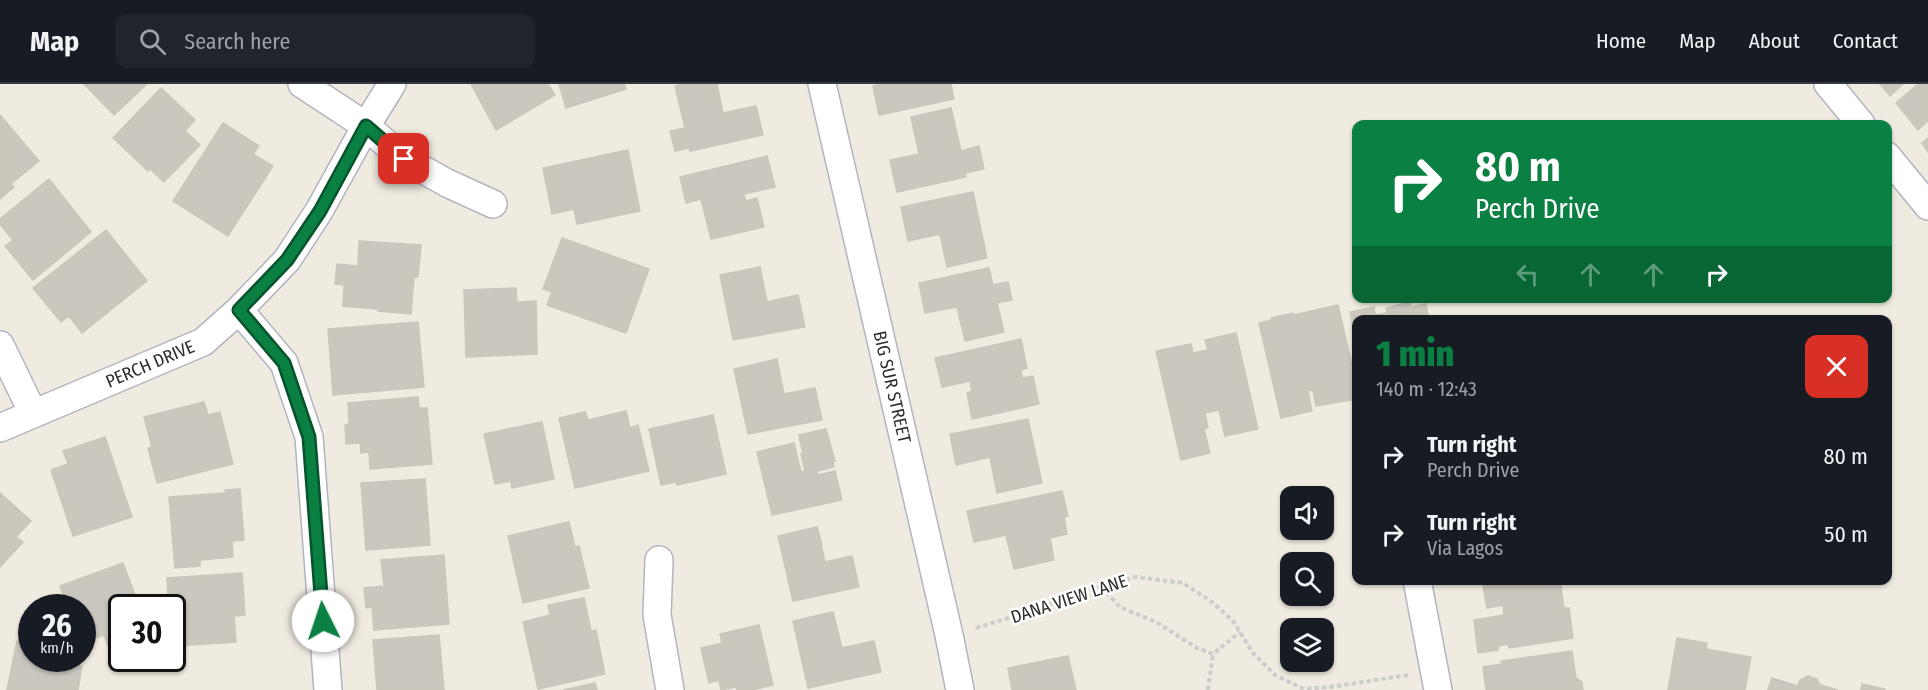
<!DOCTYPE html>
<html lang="en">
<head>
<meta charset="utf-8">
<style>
	body { margin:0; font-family:"Fira Sans Condensed",sans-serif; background:#20242c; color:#f1f3f6; height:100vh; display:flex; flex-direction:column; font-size:22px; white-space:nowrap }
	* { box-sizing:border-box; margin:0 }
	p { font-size:20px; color:#9ea1a6 }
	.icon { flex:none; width:33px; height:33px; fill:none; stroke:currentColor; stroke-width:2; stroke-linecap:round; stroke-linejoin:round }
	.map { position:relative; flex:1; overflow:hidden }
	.drawer { position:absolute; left:1352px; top:231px; width:540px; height:270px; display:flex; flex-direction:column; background:#171b24; border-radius:12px; box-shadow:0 2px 4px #0004 }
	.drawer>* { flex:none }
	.banner { position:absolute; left:1352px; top:36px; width:540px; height:183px; border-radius:12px; box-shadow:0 2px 4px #0004; background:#0b8043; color:#fff; overflow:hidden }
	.controls { position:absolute; left:1280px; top:402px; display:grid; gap:12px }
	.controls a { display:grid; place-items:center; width:54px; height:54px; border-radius:12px; background:#171b24; box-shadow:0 2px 4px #0004; font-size:30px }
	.speed { position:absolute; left:18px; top:510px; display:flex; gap:12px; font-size:30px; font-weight:700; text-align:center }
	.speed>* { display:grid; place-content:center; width:78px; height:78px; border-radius:50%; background:#171b24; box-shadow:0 2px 4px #0004; line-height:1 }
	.speed small { font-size:15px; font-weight:400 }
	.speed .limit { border:3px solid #111; border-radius:9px; background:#fff; color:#111 }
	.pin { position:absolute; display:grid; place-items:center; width:51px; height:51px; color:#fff; margin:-26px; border-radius:12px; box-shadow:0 3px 9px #0006 }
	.me { position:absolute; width:66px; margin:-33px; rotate:356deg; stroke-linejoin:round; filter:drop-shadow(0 0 4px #0008) }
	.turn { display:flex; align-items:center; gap:21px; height:126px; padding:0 24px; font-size:27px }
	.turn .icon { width:78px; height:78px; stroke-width:2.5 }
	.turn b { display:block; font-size:42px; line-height:51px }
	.lanes { display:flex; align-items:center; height:57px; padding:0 24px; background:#0003; justify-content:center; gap:30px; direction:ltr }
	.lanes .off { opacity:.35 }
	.round { display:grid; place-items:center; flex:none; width:63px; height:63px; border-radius:12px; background:#20242c }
	.overview { display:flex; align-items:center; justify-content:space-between; height:102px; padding:0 24px }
	h1 { font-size:36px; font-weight:800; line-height:45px; color:#0b8043 }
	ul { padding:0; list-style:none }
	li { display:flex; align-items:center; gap:18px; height:78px; padding:0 24px }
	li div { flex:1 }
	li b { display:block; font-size:22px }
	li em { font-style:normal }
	header { display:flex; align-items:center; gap:36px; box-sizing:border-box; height:84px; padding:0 30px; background:#171b24; border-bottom:2px solid #363941 }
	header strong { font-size:28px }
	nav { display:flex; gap:33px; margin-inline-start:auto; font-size:21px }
	.search { width:420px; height:54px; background:#20242c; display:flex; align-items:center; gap:15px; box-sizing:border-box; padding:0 21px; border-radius:12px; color:#9ea1a6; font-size:22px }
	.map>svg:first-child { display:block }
</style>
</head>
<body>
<header>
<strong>Map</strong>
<div class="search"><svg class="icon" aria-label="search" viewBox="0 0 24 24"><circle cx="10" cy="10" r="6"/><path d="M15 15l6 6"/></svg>Search here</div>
<nav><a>Home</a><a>Map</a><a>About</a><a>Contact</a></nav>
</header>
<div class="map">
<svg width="1928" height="606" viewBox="0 0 1928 606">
	<rect width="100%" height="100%" fill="#efebe0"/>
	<path fill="#cac7bf" stroke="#cac7b9" stroke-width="1.5" d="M84,0H147L114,31Z
		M471,0H548L555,11L496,46Z
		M559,0H624L626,5L566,24Z
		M684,0H717L723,29L756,22L763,51L690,67L689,64L675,67L670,47L685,44L675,2Z
		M880,0H951L954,15L879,31L873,2Z
		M1880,0H1903L1890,12Z
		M1918,0H1928V37L1918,46L1896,19Z
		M161,4L195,36L185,47L200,61L164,98L150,85L148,87L113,54Z
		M951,24L961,67L979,62L984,85L965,89L966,93L897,108L890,76L919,70L911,33Z
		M0,31L39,77L11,100L14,103L0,115Z
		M223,39L259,62L253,70L273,82L228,152L173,117Z
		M1928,54V68L1922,59Z
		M628,66L640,127L577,140L574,125L552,130L543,84Z
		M767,72L775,103L744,110L746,117L757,114L764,143L711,155L701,115L686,119L680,93Z
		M49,95L91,148L33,196L5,162L13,156L0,140V135Z
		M973,108L987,174L947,183L940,150L908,157L901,123Z
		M106,146L147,197L82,249L69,232L61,238L33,204Z
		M562,154L649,185L626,249L547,221L552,208L543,205Z
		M359,157L421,161L418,193H414L411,230L378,227V225L343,222L344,201L335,200L337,180L358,182Z
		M760,183L767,218L798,211L805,243L733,256L720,191Z
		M989,184L993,201L1008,198L1012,216L997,219L1004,248L965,257L957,223L925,229L919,199Z
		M516,204L517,218L536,217L537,270L466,273L464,206Z
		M1410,218L1411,223L1426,220L1429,236H1356V258L1350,228L1374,223L1375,231L1387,229L1386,224Z
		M1338,221L1356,299V315L1316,322L1313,306L1308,307L1312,327L1281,334L1259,239L1272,236L1271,234L1293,229L1294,231Z
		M418,238L424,303L333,311L328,245Z
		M1236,249L1258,345L1225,352L1219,326L1205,329L1208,344L1204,345L1210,369L1181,376L1156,267L1191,260L1193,269L1208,266L1205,256Z
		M1021,255L1027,284L1021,286L1022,294L1033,292L1039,320L972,335L967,309L972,307L970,297L942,303L935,274Z
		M777,275L784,310L815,304L822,336L748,350L734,285Z
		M418,313L419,324H427L432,380L370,385L369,368L361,369L360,359L346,360L345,341L349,340L348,319Z
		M204,318L208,331L220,328L233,380L157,399L148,364L152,363L144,333Z
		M626,327L630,344L638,341L649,387L575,404L559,334L585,328L588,336Z
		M713,331L726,390L677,401L676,398L661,401L649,345Z
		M1028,335L1042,399L997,409L990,373L956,381L950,350Z
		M542,338L554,395L512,404L511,397L495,400L484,350Z
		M826,345L835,377H833L834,383L817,387L818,391L835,387L842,416L772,431L757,368L794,359L801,388L805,387L801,370H803L799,351Z
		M105,353L132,433L73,452L51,386L68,380L63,367Z
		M425,395L430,461L366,466L361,399Z
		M240,405L244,456L232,457L233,473L200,476V482L175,484L169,413L226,409L225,406Z
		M1062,407L1068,432L1064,433L1067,450L1050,454L1054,476L1014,485L1006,451L974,458L967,427Z
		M0,409L31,437L16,453L23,458L0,483Z
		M569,438L575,463L579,462L589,504L523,519L508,452Z
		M817,443L822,460H821L825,478L852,472L859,503L793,517L778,452Z
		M444,471L449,540L374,546L372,523L366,524L364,504L384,502L381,476Z
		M123,479L140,524H122V560L109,564L104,551L82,559V524H68L60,502Z
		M242,489L245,531L234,532L236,558L174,562L172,524H169L167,494Z
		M1482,496H1560L1564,524H1569L1573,554L1509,564L1508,560L1498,562V566L1478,569L1474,536L1504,531L1503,521L1487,524Z
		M584,514L591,547L596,546L605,590L538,605L523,538L550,531L548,521Z
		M833,528L842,564L874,557L881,588L808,604L793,537Z
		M759,541L773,601L752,606H737L736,603L721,606L719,596L709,599L701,564L722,559L720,550Z
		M439,551L444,606H377L373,556Z
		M1677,554L1707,559L1706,565L1751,573L1745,606H1668Z
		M17,557L32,559V574H70V580L82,582L78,606H7Z
		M1572,567L1576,594L1582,598L1583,606H1486L1483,583L1502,580L1501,577Z
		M1068,572L1076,606H1012L1008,584Z
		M1808,592L1817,595L1820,601L1838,606H1768L1772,594L1798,602L1800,596Z
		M595,599L597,606H563Z
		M1862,600L1885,605V606H1861Z"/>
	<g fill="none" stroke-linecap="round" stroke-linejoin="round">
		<defs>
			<path id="minor" d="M302,0L366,42L404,75L447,99L493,120
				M822,0L949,551L960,606
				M1828,0L1861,40
				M1887,72L1928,122
				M239,226L284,279L309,353L328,606
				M0,261L33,329
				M0,344L203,258L239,226L287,176L319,127L366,42L392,0
				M659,476L657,531L670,606
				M1417,496L1438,606"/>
		</defs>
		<use href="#minor" stroke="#b3b4c0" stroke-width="30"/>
		<path stroke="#cdcdcd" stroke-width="4" stroke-dasharray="4.5 3" stroke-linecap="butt" d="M1101,503L1120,523L1156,538L1197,564L1213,570L1240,548
			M976,544L1041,524L1064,514L1136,493L1183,499L1212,518L1233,537L1253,569L1275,591L1304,605L1330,603L1408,591
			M1208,606L1213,570"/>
		<use href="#minor" stroke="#fff" stroke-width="27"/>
	</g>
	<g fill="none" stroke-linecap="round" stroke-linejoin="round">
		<defs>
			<path id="route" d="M323,537L309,353L284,279L239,226L287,176L320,127L366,42L404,75"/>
		</defs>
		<use href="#route" stroke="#07532c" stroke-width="15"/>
		<use href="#route" stroke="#0b8043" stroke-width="10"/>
	</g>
	<g text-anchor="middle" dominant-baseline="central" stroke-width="5" stroke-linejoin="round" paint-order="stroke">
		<g font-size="18" fill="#2d2d2d" stroke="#fff">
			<text transform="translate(150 280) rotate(-23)">PERCH DRIVE</text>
			<text transform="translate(892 303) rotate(77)">BIG SUR STREET</text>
			<text transform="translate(1069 515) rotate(-18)">DANA VIEW LANE</text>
		</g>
	</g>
</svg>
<div class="controls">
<a><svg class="icon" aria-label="sound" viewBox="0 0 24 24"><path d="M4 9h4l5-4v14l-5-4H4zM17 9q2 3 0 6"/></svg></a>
<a><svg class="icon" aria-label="search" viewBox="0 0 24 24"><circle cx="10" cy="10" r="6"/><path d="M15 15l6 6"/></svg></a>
<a><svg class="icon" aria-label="layers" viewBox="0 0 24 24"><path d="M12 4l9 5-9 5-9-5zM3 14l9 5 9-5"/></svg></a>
</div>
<div class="speed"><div>26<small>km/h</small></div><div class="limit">30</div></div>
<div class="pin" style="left:404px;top:75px;background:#d93025"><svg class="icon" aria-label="arrive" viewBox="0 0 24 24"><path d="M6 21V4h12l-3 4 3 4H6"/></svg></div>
<svg class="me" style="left:323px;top:537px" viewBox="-20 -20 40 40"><circle r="19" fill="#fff"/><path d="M0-13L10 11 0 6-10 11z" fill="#0b8043"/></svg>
<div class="banner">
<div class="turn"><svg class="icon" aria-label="right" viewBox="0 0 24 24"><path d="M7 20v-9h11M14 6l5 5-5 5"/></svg><div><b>80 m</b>Perch Drive</div></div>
<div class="lanes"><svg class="icon off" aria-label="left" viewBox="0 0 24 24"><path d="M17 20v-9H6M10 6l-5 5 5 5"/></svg><svg class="icon off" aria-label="ahead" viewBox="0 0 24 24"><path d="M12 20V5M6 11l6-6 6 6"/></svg><svg class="icon off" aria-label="ahead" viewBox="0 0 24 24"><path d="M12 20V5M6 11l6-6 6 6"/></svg><svg class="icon" aria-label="right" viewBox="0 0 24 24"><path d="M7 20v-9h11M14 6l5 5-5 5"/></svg></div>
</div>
<section class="drawer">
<div class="overview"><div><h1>1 min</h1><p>140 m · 12:43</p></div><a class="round" style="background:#d93025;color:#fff"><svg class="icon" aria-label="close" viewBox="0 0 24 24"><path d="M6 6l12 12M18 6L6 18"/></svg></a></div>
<ul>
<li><svg class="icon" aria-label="right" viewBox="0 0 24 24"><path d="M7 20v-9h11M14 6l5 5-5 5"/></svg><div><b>Turn right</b><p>Perch Drive</p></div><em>80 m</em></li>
<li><svg class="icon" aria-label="right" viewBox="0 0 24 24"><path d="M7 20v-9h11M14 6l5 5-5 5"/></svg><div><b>Turn right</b><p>Via Lagos</p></div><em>50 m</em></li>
</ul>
</section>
</div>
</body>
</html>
